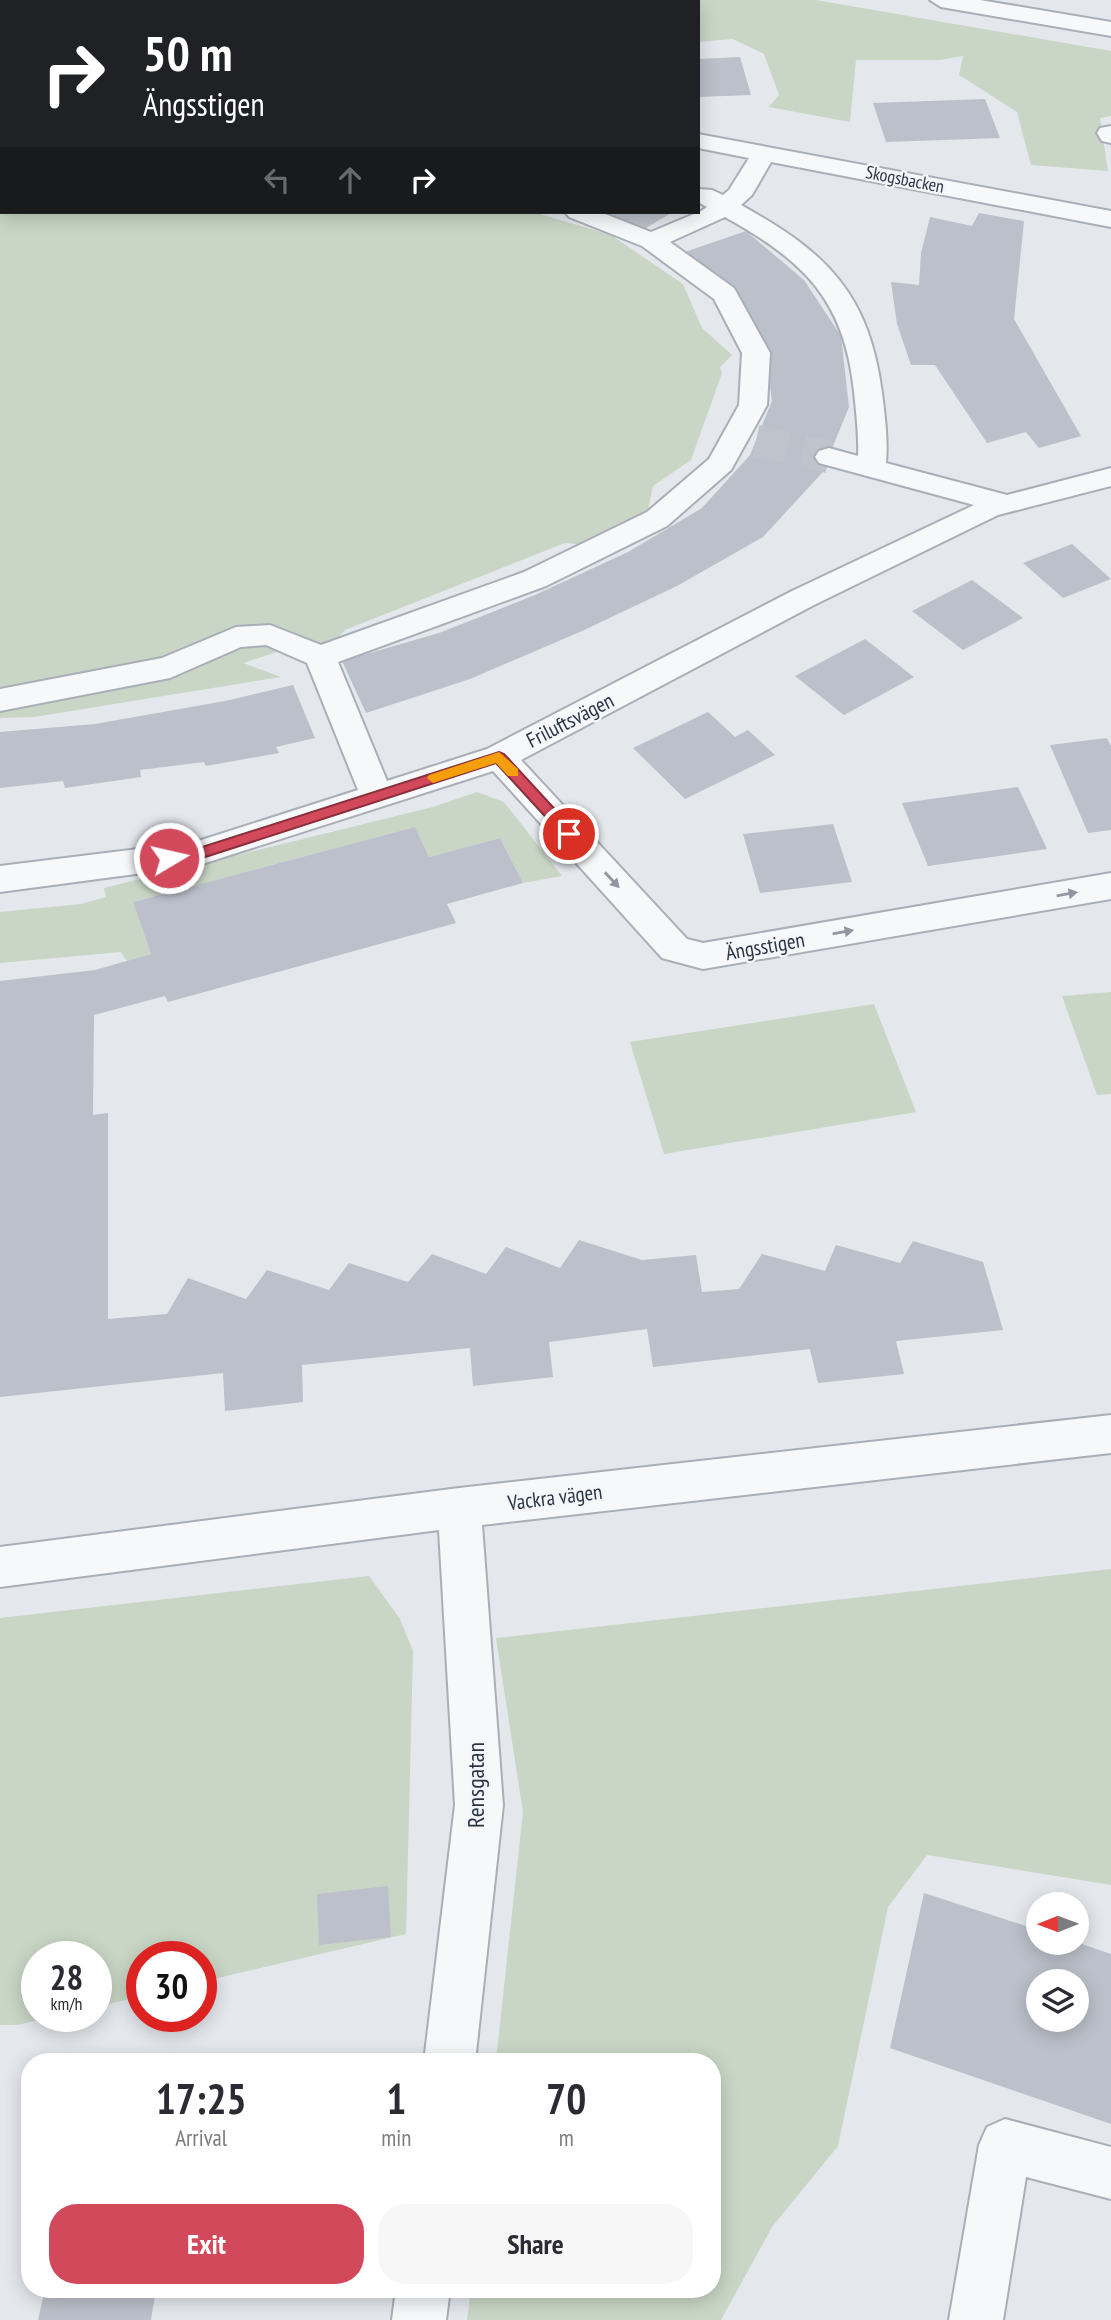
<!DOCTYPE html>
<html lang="en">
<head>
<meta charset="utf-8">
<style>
	body { margin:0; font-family:"PT Sans Narrow",sans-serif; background:#f7f7f7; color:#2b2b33; height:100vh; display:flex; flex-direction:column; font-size:26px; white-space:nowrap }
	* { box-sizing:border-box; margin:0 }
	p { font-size:23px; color:#7c7c81 }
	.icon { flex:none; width:38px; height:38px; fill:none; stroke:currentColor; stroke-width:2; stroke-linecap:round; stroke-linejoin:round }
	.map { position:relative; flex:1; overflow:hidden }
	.drawer { position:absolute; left:21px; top:2053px; width:700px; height:245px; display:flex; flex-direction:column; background:#fff; border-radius:28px; box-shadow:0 4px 18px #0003 }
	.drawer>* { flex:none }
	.hud { position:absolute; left:0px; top:0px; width:700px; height:214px; box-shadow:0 4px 18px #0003; background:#202124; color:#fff; overflow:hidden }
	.needle { width:46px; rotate:269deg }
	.fabs { position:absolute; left:1026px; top:1892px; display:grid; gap:14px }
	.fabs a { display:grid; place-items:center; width:63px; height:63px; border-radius:50%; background:#fff; box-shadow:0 4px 18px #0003; font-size:35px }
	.speed { position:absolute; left:21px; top:1941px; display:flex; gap:14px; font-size:35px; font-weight:700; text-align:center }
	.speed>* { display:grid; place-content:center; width:91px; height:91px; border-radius:50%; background:#fff; box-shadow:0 4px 18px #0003; line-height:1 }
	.speed small { font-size:18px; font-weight:400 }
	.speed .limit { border:10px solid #d22; background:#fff; color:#111 }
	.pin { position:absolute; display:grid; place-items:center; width:60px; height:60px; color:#fff; margin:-30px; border:4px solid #fff; border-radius:50%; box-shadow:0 2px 7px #0007 }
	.me { position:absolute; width:77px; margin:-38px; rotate:81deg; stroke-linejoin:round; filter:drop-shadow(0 0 5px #0008) }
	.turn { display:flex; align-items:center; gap:24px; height:147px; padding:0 28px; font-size:32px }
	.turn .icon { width:91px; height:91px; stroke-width:2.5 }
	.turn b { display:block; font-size:49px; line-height:60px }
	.lanes { display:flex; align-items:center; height:66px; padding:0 28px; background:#0003; justify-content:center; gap:35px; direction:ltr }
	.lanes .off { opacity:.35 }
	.eta { display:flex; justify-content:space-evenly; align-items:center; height:119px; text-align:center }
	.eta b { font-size:42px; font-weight:800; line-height:49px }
	.cta { display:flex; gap:14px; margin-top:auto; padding:14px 28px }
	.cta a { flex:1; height:80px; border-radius:28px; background:#d1495b; color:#fff; font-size:28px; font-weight:800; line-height:80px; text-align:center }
	.cta a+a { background:#f7f7f7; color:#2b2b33 }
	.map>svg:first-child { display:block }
</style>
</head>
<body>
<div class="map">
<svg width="1111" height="2320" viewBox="0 0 1111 2320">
	<rect width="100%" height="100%" fill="#e4e7ec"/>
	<path fill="#c9d6c5" d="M296,0H816L1111,51V116L1100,118L1108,171L1031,165L1017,112L959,75L963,56L940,60H856L850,122L769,107L779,95L764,54L733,39L698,42V2Z
		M0,199L2,212H533L611,235L683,284L702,328L732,355L720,367L722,373L691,460L653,486L647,514L587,545L565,543L345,630L333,643L289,648L243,663L281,677L34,717L0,718Z
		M477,792L504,802L562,876L523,883L500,838L429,857L415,827L133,902L151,954L127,961L121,952L0,963V912L81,904L106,897L104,888L433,807Z
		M1111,992V1094L1097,1095L1062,996Z
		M874,1004L916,1112L664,1154L630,1042Z
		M1111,1569V1885L927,1855L888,1907L838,2146L772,2227L721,2320H467L471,2289H712V2062L496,2061L523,1812L496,1638Z
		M369,1576L400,1619L413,1651L406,1934L201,1982V1956H142V1996L96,2007V1956H37V2016H55L18,2025H0V1618Z"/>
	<path fill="#bbc0ca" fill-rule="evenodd" d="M740,57L751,95L698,97V59Z
		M985,99L1000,138L886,142L873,103Z
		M596,212H673L639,232Z
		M979,213L1024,221L1014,319L1081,436L1039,448L1026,432L987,443L935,365H911L897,324L891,282L919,285L921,253L930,217L972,226Z
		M746,231L804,280L841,336L849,407L822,473L763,537L677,586L582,631L470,679L366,713L342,661L439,633L535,595L628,552L702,508L750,455L772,401L764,345L735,297L685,252Z
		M1072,544L1111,579L1063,598L1023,563Z
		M972,580L1023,618L963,650L912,611Z
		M865,639L914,677L844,715L795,676Z
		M293,685L315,738L276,747L279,753L206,766L204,762L140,770L141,777L65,788L63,781L0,788V732L95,724L225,701Z
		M708,712L735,737L748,730L775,755L685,799L633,748Z
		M1107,738L1111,746V830L1088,833L1050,745Z
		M1018,787L1047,849L928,866L902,803Z
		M833,824L852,882L760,893L743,834Z
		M415,827L429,857L500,838L523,883L447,904L456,923L168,1002L165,996L94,1015L93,1115L108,1113V1319L167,1314L188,1278L246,1299L267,1270L329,1290L349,1263L408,1282L432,1254L486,1274L506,1247L560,1268L579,1240L642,1260L696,1255L702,1292L739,1289L762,1254L825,1271L836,1245L900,1263L913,1241L983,1262L1003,1330L896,1341L904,1374L818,1383L810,1349L653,1367L647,1329L549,1342L553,1377L473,1386L470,1348L302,1365L303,1402L225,1411L223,1373L0,1397V981L95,970L151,954L133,902Z
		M388,1886L391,1937L319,1945L317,1894Z
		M924,1893L1038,1930V1942H1076L1111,1954V2124L890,2048ZM1038,1981H1076V2020H1038Z
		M45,2289H156L151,2320H38Z"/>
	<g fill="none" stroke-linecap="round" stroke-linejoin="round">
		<path stroke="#bfc3cb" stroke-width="32" stroke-dasharray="32 16" stroke-linecap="butt" d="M756,441L829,457"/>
		<defs>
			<path id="minor" d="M85,0H107L84,2Z
				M930,0H980L1111,22V36L941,7Z
				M0,86H2L0,101Z
				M1111,126V143L1102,141L1097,133L1100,128Z
				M698,134L1111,211V227L771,162L752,195L741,205C828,253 869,294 882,393C885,417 888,440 886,463L1007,495L1111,468V486L998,515L814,605L521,760L687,939L703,943L1111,873V899L703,969L662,958L493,771L196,866L0,892V866L195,842L358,790L307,663L266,645L241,647L170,678L0,711V689L162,658L236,627L270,625L321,645L524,572L647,512L709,459L739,405L742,353L714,299L642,246L569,217L565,212H600L651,232L701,211L707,207L698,202V189L712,190L723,195L729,190L749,158L698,148ZM725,217C804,261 844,299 854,391C856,413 859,434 858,456L829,448L819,451L815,457L819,463L974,505L792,591L487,749L387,781L338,662L546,586L667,526L731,470L767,405L770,353L734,288L670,242Z
				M0,164H2V181H0Z
				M1111,1415V1453L482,1525L503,1805L475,2062H424L455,1805L439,1530L0,1587V1547L459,1488Z
				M1005,2119L1111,2147V2199L1026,2177L1003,2320H949L979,2145L987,2127Z
				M396,2289H450L446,2320H392Z"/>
		</defs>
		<use href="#minor" stroke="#a9aeb7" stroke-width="4"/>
		<use href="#minor" fill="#f7f8fa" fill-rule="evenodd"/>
	</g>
	<defs><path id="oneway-solid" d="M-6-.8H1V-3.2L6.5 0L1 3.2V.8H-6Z" transform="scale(1.75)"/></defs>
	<g fill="#9196a0">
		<use href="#oneway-solid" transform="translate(612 880) rotate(47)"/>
		<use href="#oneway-solid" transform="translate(1067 894) rotate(-10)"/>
		<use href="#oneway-solid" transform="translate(843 932) rotate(-10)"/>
	</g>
	<path fill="#d1495b" stroke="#882f3b" stroke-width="2" d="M499,752L504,754L574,830V837H564L496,763L196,860L169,863L162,858L164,854L196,849Z"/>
	<path fill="#f59e0b" d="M499,752L518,769V776H508L496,763L433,783L427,778L429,775Z"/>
	<g text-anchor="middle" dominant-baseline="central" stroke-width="5" stroke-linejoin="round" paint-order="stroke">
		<g font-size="18" fill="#2b3445" stroke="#f4f6f9">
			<text transform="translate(905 179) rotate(11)">Skogsbacken</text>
		</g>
		<g font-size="21" fill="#2b3445" stroke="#f4f6f9">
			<text transform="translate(570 720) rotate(-27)">Friluftsvägen</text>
			<text transform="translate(765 946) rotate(-10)">Ängsstigen</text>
			<text transform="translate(555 1497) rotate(-7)">Vackra vägen</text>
		</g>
		<g font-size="24" fill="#2b3445" stroke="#f4f6f9">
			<text transform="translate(475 1785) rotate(-90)">Rensgatan</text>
		</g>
	</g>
</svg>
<div class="fabs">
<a><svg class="needle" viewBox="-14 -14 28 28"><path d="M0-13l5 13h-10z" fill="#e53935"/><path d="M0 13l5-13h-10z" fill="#7c7c81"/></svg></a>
<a><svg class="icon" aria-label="layers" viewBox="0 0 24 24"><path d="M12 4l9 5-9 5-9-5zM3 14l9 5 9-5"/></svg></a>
</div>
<div class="speed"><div>28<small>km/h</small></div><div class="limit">30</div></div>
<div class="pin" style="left:569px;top:834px;background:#d93025"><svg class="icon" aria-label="arrive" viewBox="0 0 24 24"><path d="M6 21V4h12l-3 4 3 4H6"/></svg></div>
<svg class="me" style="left:169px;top:858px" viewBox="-20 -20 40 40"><circle r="17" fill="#d1495b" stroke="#fff" stroke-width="3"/><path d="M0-11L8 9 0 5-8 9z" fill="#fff"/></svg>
<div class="hud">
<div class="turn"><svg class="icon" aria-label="right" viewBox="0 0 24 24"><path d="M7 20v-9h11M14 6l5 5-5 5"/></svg><div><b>50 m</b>Ängsstigen</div></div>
<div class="lanes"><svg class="icon off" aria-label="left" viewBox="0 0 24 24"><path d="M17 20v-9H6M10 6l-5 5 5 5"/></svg><svg class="icon off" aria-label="ahead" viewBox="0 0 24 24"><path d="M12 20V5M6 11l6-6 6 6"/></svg><svg class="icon" aria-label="right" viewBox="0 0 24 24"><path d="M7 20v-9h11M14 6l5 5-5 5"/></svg></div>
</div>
<section class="drawer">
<div class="eta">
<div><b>17:25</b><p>Arrival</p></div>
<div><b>1</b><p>min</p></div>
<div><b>70</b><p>m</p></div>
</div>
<div class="cta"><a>Exit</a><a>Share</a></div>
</section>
</div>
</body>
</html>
